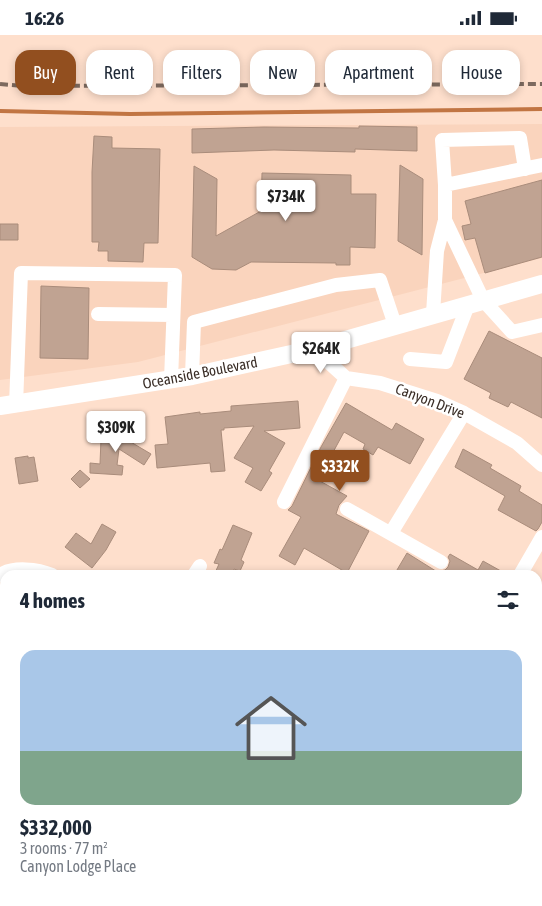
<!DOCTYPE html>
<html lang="en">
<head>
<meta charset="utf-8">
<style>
	:root { --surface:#fff; --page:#f6f6f7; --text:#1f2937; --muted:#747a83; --line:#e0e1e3; --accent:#924f1f }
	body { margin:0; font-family:"Asap Condensed",sans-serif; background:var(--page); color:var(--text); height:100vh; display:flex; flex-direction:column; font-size:19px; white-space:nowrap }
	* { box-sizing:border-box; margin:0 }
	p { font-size:16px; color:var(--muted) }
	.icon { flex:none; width:28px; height:28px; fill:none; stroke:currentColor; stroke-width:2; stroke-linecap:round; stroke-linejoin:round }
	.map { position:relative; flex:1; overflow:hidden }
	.sheet { position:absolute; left:0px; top:535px; width:542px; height:336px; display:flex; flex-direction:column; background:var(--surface); border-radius:15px 15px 0 0; box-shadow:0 2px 8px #0003 }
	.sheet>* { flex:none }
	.banner { position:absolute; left:15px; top:15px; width:512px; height:45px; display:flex; gap:10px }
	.price { position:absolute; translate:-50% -42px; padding:0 11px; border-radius:5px; background:#fff; color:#222; font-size:16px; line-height:32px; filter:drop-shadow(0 1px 2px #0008) }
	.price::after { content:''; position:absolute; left:50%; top:30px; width:15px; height:11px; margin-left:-8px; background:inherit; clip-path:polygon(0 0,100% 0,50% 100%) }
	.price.current { background:var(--accent); color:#fff }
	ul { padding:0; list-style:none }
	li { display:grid; align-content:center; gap:10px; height:265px; padding:0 20px }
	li+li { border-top:1px solid var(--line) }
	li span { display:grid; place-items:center; height:155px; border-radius:15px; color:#555 }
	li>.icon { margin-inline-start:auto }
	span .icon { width:90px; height:90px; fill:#fffc; stroke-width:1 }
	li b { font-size:21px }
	h2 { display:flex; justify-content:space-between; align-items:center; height:60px; padding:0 20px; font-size:21px }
	.tag { padding:0 18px; border-radius:15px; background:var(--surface); box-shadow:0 2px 8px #0003; font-size:18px; line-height:45px }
	.tag.current { background:var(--accent); color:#fff }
	.status { display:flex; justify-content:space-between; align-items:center; height:35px; padding:0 25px; background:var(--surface); direction:ltr }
	.status svg { height:14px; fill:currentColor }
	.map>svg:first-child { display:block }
	.built { fill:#fad4bd }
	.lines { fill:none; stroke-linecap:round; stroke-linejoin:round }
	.stream { stroke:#c17543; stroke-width:4 }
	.building { fill:#c0a392; stroke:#a98c7b }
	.minor { stroke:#fff; stroke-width:14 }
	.major { stroke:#fff; stroke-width:18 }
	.rail { stroke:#7d6a5f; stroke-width:4; stroke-dasharray:8 4; stroke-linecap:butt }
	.labels { text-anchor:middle; stroke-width:5; stroke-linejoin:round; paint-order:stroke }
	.street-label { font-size:15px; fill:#3a2e27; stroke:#fff }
</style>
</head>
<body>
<div class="status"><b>16:26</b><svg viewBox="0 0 49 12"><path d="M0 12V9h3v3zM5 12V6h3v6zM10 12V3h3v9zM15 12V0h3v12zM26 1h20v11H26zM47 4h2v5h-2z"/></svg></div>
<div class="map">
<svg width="542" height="871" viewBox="0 0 542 871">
	<rect width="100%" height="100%" fill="#fedfcc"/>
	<path class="built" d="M542,89V223L138,327L0,345V92Z"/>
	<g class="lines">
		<path class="stream" d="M0,76L130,79L542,74"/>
	</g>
	<path class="building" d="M359,91L417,92V116L355,114V117L274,115L192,118V94L264,92L359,93Z
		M94,101L112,102V113L160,114L158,208H144L143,227L108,226V216H98L99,207H92V137Z
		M400,130L423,144L422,220L398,206Z
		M194,131L217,144L216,201L261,176L262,138L351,140V159H376L375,213L350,212V230H336V228L251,227L236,235L212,234L192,222Z
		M542,145V222L485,238L475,203L465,205L462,191L471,189L465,166Z
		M0,189H18V205H0Z
		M41,251L89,253L88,324L40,323Z
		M489,296L542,323V383L511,367L508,372L489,363L491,358L464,344Z
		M298,366L300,393L264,396L285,408L269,436L272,438L261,456L245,447L253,433L234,423L254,391L224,393V395H221L225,436L211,437L210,428L157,433L155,410L168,409L165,382L200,377V379L231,376V371Z
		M346,368L392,395L396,388L424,404L410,429L378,412L373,420L363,414L365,409L344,397L318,445L347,461L339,470L336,479L369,496L347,538L304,513L295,530L279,521L301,482L288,475L292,471L321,412Z
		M102,390L151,419L144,430L119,414L117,430L123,431L122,440L90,438V428L100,429L101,404L96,400Z
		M463,414L492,430L490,433L521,451L519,456L542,470V487L538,494L536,496L498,475L505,461L455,432Z
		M28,421V423L34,422L38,446L19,449L15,423Z
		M80,435L90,444L80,453L71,444Z
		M102,489L116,497L106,515L92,533L65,512L76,498L91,509Z
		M233,490L252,498L241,525L244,527L240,536L234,534L232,540H214L219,529L214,528L220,514L222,515Z
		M407,518L439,538L440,536L445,535L448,532L450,526L448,522L450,519L478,535L483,526L508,540H394Z"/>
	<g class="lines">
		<path class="minor" d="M445,150L442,105L520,103L525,134
			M445,185L483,265L512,297L542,290
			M98,279L173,280
			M433,279L437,216L445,185V150L542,130
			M314,314L346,343L380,348L437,366L464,378L517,408L542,430
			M410,324L446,327L468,270
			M192,341L194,287L336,250L380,245L395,290
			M16,370L21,238L175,240L171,345
			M284,467L346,343
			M347,474L441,527
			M391,498L464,378
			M0,540C13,531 38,534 52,540
			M194,540L200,531
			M520,540L542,502
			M538,814L542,809
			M0,852L5,846
			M473,871L480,866"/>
		<path class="major" d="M0,371L192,341L314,314L542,249"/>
		<path class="rail" d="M0,49L24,51L542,49"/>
	</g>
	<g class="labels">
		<g class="street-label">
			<text transform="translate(200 338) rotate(-11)" y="5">Oceanside Boulevard</text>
			<text transform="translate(430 366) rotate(21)" y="5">Canyon Drive</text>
		</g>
	</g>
</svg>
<b class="price" style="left:286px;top:187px">$734K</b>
<b class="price" style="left:321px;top:339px">$264K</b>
<b class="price" style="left:116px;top:418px">$309K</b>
<b class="price current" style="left:340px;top:457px">$332K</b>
<div class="banner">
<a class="tag current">Buy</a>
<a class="tag">Rent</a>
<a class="tag">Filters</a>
<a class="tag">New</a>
<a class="tag">Apartment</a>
<a class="tag">House</a>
</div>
<section class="sheet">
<h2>4 homes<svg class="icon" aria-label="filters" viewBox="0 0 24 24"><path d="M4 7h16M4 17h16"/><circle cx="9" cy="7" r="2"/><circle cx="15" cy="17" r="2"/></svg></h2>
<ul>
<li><span style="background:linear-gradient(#a9c7e8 65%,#7fa58c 0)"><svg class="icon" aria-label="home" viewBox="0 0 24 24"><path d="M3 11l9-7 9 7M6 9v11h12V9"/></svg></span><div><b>$332,000</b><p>3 rooms · 77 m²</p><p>Canyon Lodge Place</p></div></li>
</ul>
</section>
</div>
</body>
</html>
